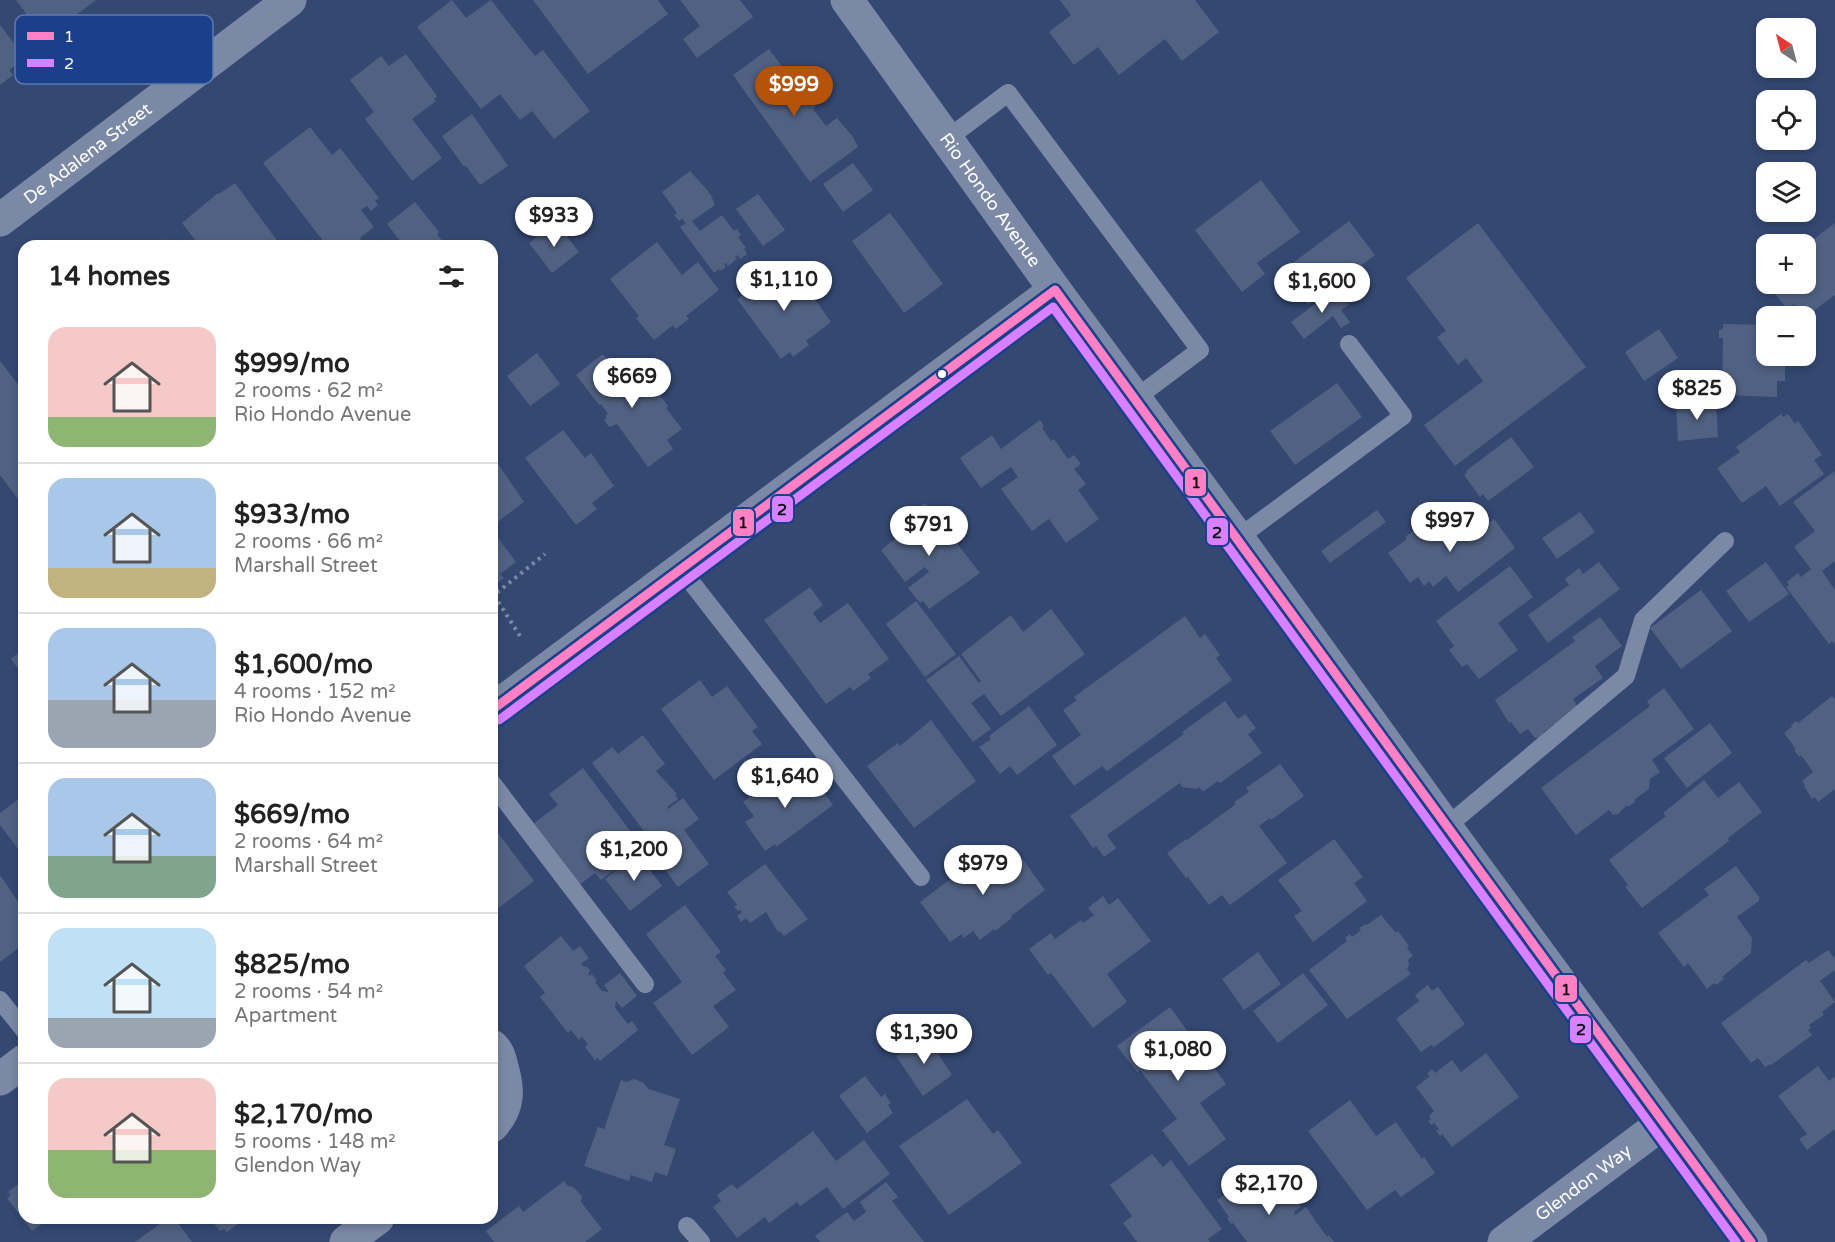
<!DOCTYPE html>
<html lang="en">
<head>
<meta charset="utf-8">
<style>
	:root { --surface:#fff; --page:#f6f6f6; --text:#222; --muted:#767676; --line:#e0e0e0; --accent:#b45309 }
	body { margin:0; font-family:"Varela Round",sans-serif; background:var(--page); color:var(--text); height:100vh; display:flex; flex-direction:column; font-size:22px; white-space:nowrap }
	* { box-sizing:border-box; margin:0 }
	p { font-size:20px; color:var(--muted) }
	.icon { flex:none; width:33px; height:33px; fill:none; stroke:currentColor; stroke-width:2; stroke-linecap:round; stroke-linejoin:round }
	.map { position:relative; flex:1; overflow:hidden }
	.side { position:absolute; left:18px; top:240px; width:480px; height:984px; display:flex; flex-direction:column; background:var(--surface); border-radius:18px; box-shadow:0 3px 9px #0003 }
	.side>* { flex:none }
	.needle { width:39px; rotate:324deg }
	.tools { position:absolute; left:1756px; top:18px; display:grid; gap:12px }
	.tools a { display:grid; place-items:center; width:60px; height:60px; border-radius:12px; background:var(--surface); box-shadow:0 3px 9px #0003; font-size:30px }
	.price { position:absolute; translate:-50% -51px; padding:0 14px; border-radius:21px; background:#fff; color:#222; font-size:20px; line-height:39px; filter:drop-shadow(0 2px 3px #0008) }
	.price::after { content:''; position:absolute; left:50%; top:36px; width:18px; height:14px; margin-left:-9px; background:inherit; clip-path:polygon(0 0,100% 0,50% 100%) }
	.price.on { background:var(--accent); color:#fff }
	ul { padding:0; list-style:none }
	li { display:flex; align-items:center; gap:18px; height:150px; padding:0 30px }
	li+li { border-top:2px solid var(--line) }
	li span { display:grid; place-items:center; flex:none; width:168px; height:120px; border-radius:18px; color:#555 }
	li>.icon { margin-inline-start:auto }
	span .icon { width:72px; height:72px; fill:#fffc; stroke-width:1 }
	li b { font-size:26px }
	h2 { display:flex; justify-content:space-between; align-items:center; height:72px; padding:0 30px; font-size:26px }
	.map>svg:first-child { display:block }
	.building { fill:#516182 }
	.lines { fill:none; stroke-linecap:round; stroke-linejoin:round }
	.path { stroke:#7b89a6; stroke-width:4; stroke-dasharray:3 4.5; stroke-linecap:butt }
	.service { stroke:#7b89a6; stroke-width:18 }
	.minor { stroke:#7b89a6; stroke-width:33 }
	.tertiary { stroke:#7b89a6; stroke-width:33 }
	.bus-1-casing { stroke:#1b408b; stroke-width:14 }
	.bus-2-casing { stroke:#1b408b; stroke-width:14 }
	.bus-1 { stroke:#ff80c5; stroke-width:9 }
	.bus-2 { stroke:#d880ff; stroke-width:9 }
	.bus-dot { fill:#fff; stroke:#1b408b; stroke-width:2 }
	.labels { text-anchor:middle; stroke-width:4.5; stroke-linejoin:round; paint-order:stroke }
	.street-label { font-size:18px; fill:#fff; stroke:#1b408b }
	.key { fill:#1b408b; stroke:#5f79ae; stroke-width:1.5 }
	.key-label { font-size:16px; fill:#fff }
	.line-badge { stroke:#1b408b; stroke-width:2 }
	.pale-badge-label { font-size:16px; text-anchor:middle; font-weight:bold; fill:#111 }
</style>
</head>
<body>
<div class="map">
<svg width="1835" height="1242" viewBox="0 0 1835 1242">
	<rect width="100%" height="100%" fill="#344872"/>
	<path class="building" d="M16,0H96L64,24L70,32L51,47Z
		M452,0L466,18L491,0L535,56L543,50L590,111L554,139L532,111L520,120L500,94L481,109L417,27Z
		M533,0H658L668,14L588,74Z
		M680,0H740L753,17L697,58L683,39L700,26Z
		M1060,0H1195L1219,32L1182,61L1165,39L1119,75L1098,47L1074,65L1049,32L1071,15Z
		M0,25L25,58L9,70L13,75L0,85Z
		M769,49L805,98L808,96L816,106L813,109L826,126L837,118L853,137L858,147L810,182L733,75Z
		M406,54L437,96L434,99L436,101L412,119L442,158L412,181L365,119L374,112L350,80L381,56L389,66Z
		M472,114L508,166L480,185L466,166L464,167L442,136Z
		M310,127L332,155L340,148L379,198L375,201L378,205L371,211L367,206L361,210L374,227L360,238L366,246H327L263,163Z
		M853,163L873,190L843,212L823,184Z
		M690,171L709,192L708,194L710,193L715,205L692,221L700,231L722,215L734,231L737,229L741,235L738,237L746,248L744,249L747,254L740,259L738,255L735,257L737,259L728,266L726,263L724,264L726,267L720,271L719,269L714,273L680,227L686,223L682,219L679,221L674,215L677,213L662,192Z
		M1261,180L1300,232L1257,263L1265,274L1242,292L1195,230Z
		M235,183L281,246H200L182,223L218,193L219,194Z
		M758,194L785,230L763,246L736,209Z
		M415,202L439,232L437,234L446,246H404L387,224Z
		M890,213L943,284L904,313L852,241Z
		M1349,221L1375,255L1308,305L1282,271Z
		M556,222L579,252L552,273L529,243Z
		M1478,223L1586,367L1455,466L1424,425L1483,381L1466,358L1458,365L1437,337L1446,331L1406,278Z
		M1835,223V295L1807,316H1803L1794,304L1787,309L1762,277L1767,274V284H1806V245Z
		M165,239L170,246H155Z
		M657,242L682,275L698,262L719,290L686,316L689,319L676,329L673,325L654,340L636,318L639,316L610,279Z
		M783,265L786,268L789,265L800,280L796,283L809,301L814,298L831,322L806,341L809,345L793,357L790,352L781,359L737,299Z
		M1336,288L1349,305L1341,310L1350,322L1341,328L1333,316L1304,339L1291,322Z
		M1723,324L1767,325V356H1785V381H1777V397L1722,395L1723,338H1719V330L1723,329Z
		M1659,329L1678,358L1644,381L1625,352Z
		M537,353L560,384L530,406L507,376Z
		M603,354L626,385L640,374L657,396L659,394L668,406L666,408L682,429L667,440L673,449L648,467L617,424L609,427L604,420L607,418L605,416L608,414L601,404L599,405L576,375Z
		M0,361L24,392V507L0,475Z
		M1337,383L1362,417L1295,465L1270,431Z
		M1716,402L1718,437L1678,441L1676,404Z
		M1781,414L1783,417L1788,414L1795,424L1798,421L1822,455L1814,460L1824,474L1780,506L1766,486L1742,503L1717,468L1740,452L1736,447Z
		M1040,420L1044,426L1042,428L1051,441L1054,439L1068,459L1074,455L1081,464L1074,469L1086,484L1078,490L1099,519L1066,543L1049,519L1032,531L1001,489L1018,477L1011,467L981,488L960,458L992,435L1001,449Z
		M563,430L585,458L591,453L614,486L592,503L597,509L576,525L525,458Z
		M1511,437L1534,467L1488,501L1483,494L1480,497L1464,475L1467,473L1466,471Z
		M492,455L524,502L495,524L492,520Z
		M1835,471V561L1822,571L1835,590V645L1832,641L1829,644L1786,587L1789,585L1787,582L1798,573L1801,577L1811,569L1794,547L1815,531L1793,502Z
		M925,503L939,521L942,519L947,526L945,528L980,573L929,609L923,601L920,603L908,588L929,572L925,567L905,582L881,550L901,534L894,527Z
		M1377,510L1386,522L1330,563L1321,551Z
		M1444,512L1466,540L1494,519L1515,548L1458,592L1446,576L1433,587L1429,581L1424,586L1418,577L1410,583L1388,553L1407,539L1405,537L1415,530L1417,532Z
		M1580,512L1595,532L1557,559L1542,538Z
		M492,530L516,562L500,574L504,578L492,587Z
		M1599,562L1620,589L1548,643L1528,615L1569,585L1565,579L1579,568L1583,574Z
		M1766,562L1789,594L1749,622L1726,591Z
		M1510,566L1533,597L1498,623L1518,650L1479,679L1467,664L1462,667L1449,650L1454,646L1436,621Z
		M810,587L823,605L813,613L820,623L848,603L889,659L868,674L871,678L853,691L850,687L826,704L764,620Z
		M1701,590L1732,631L1681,669L1650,628Z
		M916,601L956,654L925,677L886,624Z
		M1051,609L1085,654L1001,716L984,694L971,703L991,729L973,742L926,680L959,656L979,683L981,681L961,654L1011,615L1023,632Z
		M1185,616L1200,638L1205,634L1220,655L1216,658L1232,680L1107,771L1102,766L1074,786L1052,756L1081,735L1063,710L1077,700L1074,697Z
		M1600,617L1622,646L1595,666L1603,678L1573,699L1578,707L1555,727L1553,725L1543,733L1545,736L1539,740L1536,737L1535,738L1528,729L1520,734L1511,722L1509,723L1495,700L1575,641L1572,637Z
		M24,648V677L11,659Z
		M700,680L712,697L727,686L758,727L752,731L762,744L714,780L661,709Z
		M1664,688L1694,729L1652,760L1660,772L1650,779L1649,789L1634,800L1635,802L1628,807L1627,805L1617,815L1616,814L1613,815L1609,810L1576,835L1541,788L1650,706L1647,701Z
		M1832,696L1835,699V789L1818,802L1815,797L1812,799L1804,786L1805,785L1802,781L1813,772L1801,755L1799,757L1794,750L1796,749L1784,733L1792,727L1791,725L1796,721L1798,723Z
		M1225,701L1238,719L1245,714L1256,728L1248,734L1262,753L1220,783L1218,781L1204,791H1202L1199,787L1197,789L1182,787L1180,783L1107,835L1116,848L1104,857L1096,846L1093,848L1070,816L1184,734L1182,732Z
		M1029,706L1057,745L1017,775L1010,766L1000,774L979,747L991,739L989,736Z
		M931,720L976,781L914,828L867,766L898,743L900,746Z
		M1710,723L1732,753L1687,788L1664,758Z
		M643,735L665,764L656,771L677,794L675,795L678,799L667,807L668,809L683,798L699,819L684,830L709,864L678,887L652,852L657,848L592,763L612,747L618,754Z
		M1280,764L1304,796L1271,820L1270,818L1259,826L1287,863L1230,905L1222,895L1209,905L1188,877L1186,878L1167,853L1186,839L1187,840L1236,804L1234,802L1249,792L1246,788Z
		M583,768L631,832L629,834L641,850L601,880L595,873L579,885L533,824L558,805L549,794Z
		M806,769L833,805L776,847L775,844L765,851L745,822L754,816L743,802L770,783L776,791Z
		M1704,780L1718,798L1739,782L1762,812L1728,838L1729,841L1642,908L1625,887L1628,885L1609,860L1666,816L1663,813Z
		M24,795V857L0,825V813Z
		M492,825L534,881L492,913Z
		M1334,839L1363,877L1354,883L1367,901L1313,942L1294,916L1302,911L1278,880Z
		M1000,845L1014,863L1021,857L1045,890L1011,916L1012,918L995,931L994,929L980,940L973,931L964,938L962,934L950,942L920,902L969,865L973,870L979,865L977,862Z
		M638,854L662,886L630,911L605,879Z
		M765,864L808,919L784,936L780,931L778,932L766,912L750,923L746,918L741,922L737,916L742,912L740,910L738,911L734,907L737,905L727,892Z
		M1736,866L1759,897V901L1737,917L1752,938L1751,953L1722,977L1724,979L1716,985L1714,983L1707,989L1688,963L1684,967L1658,933L1709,895L1704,889Z
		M0,875L24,910V944L0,962Z
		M1103,896L1109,905L1118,898L1151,941L1107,974L1127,1002L1093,1028L1051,973L1048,975L1029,949L1051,933L1055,939L1081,920L1083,923L1094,915L1088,908Z
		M685,905L721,952L715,956L726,970L723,973L736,990L713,1006L729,1027L692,1055L653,1003L682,982L646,934Z
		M1381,915L1396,933L1398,931L1409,946L1407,948L1413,956L1408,960L1409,965L1407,969L1411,974L1347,1019L1309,970L1347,941L1345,938L1350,934L1352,937L1361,930L1359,928L1366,924L1367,925Z
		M561,936L573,951L580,946L589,958L581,964L584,967L586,966L591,971L588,973L590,976L592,974L597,981L595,982L602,991L609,992L604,985L620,973L637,996L622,1008L616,1001L615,1008L628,1024L632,1021L638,1030L600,1061L598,1058L595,1060L585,1047L588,1044L582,1037L579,1040L571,1030L568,1033L540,997L545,993L524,966Z
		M1828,950L1835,959V970L1820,981L1835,1002L1822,1012L1824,1015L1809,1025L1811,1028L1808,1030L1812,1035L1771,1065L1770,1064L1765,1067L1758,1058L1751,1063L1721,1023L1806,960L1809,963Z
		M1258,952L1281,984L1244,1010L1222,979Z
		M1303,973L1328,1005L1278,1043L1253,1011Z
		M1428,985L1432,991L1438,987L1465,1024L1434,1047L1431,1045L1421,1052L1396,1019L1419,1001L1415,995Z
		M1170,1007L1226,1084L1200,1103L1226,1139L1189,1166L1162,1130L1177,1119L1140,1070L1137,1072L1117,1046Z
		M926,1035L952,1075L923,1096L896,1056Z
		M1486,1053L1519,1097L1452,1147L1442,1134L1440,1136L1436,1131L1439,1129L1434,1123L1431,1125L1428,1121L1431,1119L1429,1116L1434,1111L1416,1087L1430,1076L1427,1074L1432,1069L1435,1073L1452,1060L1461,1072Z
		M1818,1066L1829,1081L1835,1076V1129L1807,1150L1799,1139L1807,1134L1778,1096Z
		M865,1076L881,1097L885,1094L891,1103L888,1105L893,1113L867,1133L839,1096Z
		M634,1079L644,1083L648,1089L680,1099L664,1145L676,1149L667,1176L655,1172L652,1182L631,1175L629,1181L584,1166L598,1127L604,1129L621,1080L627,1082Z
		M967,1099L993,1134L998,1130L1022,1163L949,1215L899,1146Z
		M1350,1100L1376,1136L1396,1122L1422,1159L1424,1157L1435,1173L1401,1197L1395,1190L1367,1210L1308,1131Z
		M813,1131L836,1161L864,1140L890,1174L843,1209L827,1187L800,1206L797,1202L769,1223L765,1217L737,1238L713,1207L721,1201L717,1195L732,1184L737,1189Z
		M1152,1154L1163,1167L1171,1160L1222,1229L1208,1239L1210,1242H1137L1123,1223L1132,1216L1110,1185Z
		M1255,1173L1275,1202L1290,1191L1301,1207L1294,1212L1295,1215L1306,1207L1327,1237L1329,1235L1334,1242H1247L1233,1223L1231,1224L1227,1218L1229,1217L1217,1200Z
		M24,1180V1218H50L32,1231L7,1198L11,1195L8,1192Z
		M564,1181L568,1186L573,1187L582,1196L581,1202L602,1229L585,1242H494L486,1231L519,1206L523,1212Z
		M886,1182L898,1197L892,1201L924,1242H820L815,1236L847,1212L854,1221L866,1212L860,1202Z
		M168,1218H174L192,1242H135Z
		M210,1218H246L227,1232L224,1229L220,1231Z"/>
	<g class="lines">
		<path class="path" d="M520,636L494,595L545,554"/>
		<path class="service" d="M947,139L1008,93L1200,350L1136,398
			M1238,538L1403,416L1349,344
			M681,569L921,877
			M492,783L645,984
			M1446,827L1626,676L1643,620L1725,541
			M0,1000L24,1030
			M687,1226L701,1242"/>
		<g class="minor">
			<path id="s1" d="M0,220L290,0"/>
			<path d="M492,710L1055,290"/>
			<path d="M492,1046C499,1052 500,1059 502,1067C509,1090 509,1107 492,1126"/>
			<path d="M0,1079L24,1061"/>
			<path d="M346,1242L378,1218"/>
			<path id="s2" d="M1504,1242L1663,1123"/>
		</g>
		<path class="tertiary" id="s3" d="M847,0L1055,290L1238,538L1446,827L1751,1242"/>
		<defs>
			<path id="bus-1" d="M492,710L1055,290L1751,1242"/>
			<path id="bus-2" d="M499,720L1053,307L1736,1242"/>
		</defs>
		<use href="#bus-1" class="bus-1-casing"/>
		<use href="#bus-2" class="bus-2-casing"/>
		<use href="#bus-1" class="bus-1"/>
		<use href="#bus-2" class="bus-2"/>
	</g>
	<circle class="bus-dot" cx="942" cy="374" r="5"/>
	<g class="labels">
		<g class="street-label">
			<text dy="6" stroke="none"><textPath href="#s1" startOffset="110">De Adalena Street</textPath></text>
			<text dy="6" stroke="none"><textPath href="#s3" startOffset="246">Rio Hondo Avenue</textPath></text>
			<text dy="6" stroke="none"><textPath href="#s2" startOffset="99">Glendon Way</textPath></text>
		</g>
	</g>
	<rect x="15" y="15" width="198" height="69" rx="9" class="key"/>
	<rect x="27" y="32" width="27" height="8" fill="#ff80c5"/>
	<rect x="27" y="59" width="27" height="8" fill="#d880ff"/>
	<g class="key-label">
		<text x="64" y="42">1</text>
		<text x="64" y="69">2</text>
	</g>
	<g class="line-badge">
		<rect x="1184" y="468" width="23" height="29" rx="6" fill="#ff80c5"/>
		<rect x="771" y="495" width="23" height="28" rx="6" fill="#d880ff"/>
		<rect x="732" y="508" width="23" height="29" rx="6" fill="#ff80c5"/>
		<rect x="1206" y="517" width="23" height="29" rx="6" fill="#d880ff"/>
		<rect x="1554" y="974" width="24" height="29" rx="6" fill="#ff80c5"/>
		<rect x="1569" y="1015" width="23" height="29" rx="6" fill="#d880ff"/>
	</g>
	<g class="pale-badge-label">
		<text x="1196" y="488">1</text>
		<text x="782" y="515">2</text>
		<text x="743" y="528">1</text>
		<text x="1217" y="538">2</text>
		<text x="1566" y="995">1</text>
		<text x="1581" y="1035">2</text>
	</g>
</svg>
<div class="tools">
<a><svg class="needle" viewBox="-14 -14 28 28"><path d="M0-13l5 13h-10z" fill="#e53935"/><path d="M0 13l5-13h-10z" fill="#767676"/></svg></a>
<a><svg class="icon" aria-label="locate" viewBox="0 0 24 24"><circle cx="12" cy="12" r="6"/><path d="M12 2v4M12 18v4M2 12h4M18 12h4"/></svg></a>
<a><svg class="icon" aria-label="layers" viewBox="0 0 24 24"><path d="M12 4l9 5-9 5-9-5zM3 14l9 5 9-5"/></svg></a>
<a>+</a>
<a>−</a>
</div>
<b class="price on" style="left:794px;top:117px">$999</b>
<b class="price" style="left:554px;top:248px">$933</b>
<b class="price" style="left:784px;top:312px">$1,110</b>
<b class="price" style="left:1322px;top:314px">$1,600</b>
<b class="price" style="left:632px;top:409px">$669</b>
<b class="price" style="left:1697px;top:421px">$825</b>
<b class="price" style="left:1450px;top:553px">$997</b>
<b class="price" style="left:929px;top:557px">$791</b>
<b class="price" style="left:785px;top:809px">$1,640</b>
<b class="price" style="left:634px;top:882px">$1,200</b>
<b class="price" style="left:983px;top:896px">$979</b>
<b class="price" style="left:924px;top:1065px">$1,390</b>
<b class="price" style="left:1178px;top:1082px">$1,080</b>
<b class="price" style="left:1269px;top:1216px">$2,170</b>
<section class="side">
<h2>14 homes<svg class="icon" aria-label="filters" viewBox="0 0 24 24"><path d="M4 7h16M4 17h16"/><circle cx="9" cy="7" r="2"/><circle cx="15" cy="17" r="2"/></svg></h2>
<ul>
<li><span style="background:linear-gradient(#f6c9c9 75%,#8fb573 0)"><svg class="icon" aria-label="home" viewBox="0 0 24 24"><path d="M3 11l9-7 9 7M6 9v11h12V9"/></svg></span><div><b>$999/mo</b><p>2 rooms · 62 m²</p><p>Rio Hondo Avenue</p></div></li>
<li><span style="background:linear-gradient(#a9c7e8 75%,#c2b280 0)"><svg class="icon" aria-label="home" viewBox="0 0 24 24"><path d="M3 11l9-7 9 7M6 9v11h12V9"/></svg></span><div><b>$933/mo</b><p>2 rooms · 66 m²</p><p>Marshall Street</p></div></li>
<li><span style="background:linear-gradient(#a9c7e8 60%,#9aa5b1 0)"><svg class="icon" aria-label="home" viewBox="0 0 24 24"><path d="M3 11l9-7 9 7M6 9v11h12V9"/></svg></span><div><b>$1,600/mo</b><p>4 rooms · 152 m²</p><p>Rio Hondo Avenue</p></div></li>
<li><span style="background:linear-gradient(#a9c7e8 65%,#7fa58c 0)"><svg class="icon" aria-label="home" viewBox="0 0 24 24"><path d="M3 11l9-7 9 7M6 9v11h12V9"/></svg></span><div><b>$669/mo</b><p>2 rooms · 64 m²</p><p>Marshall Street</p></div></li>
<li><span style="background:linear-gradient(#bfe0f5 75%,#9aa5b1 0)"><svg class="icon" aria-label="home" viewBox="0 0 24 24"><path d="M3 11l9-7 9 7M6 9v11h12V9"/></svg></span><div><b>$825/mo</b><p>2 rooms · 54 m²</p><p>Apartment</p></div></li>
<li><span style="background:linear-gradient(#f6c9c9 60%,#8fb573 0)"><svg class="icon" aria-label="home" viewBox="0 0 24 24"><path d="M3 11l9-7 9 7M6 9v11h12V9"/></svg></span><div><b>$2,170/mo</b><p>5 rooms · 148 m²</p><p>Glendon Way</p></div></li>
</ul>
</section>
</div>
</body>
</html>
